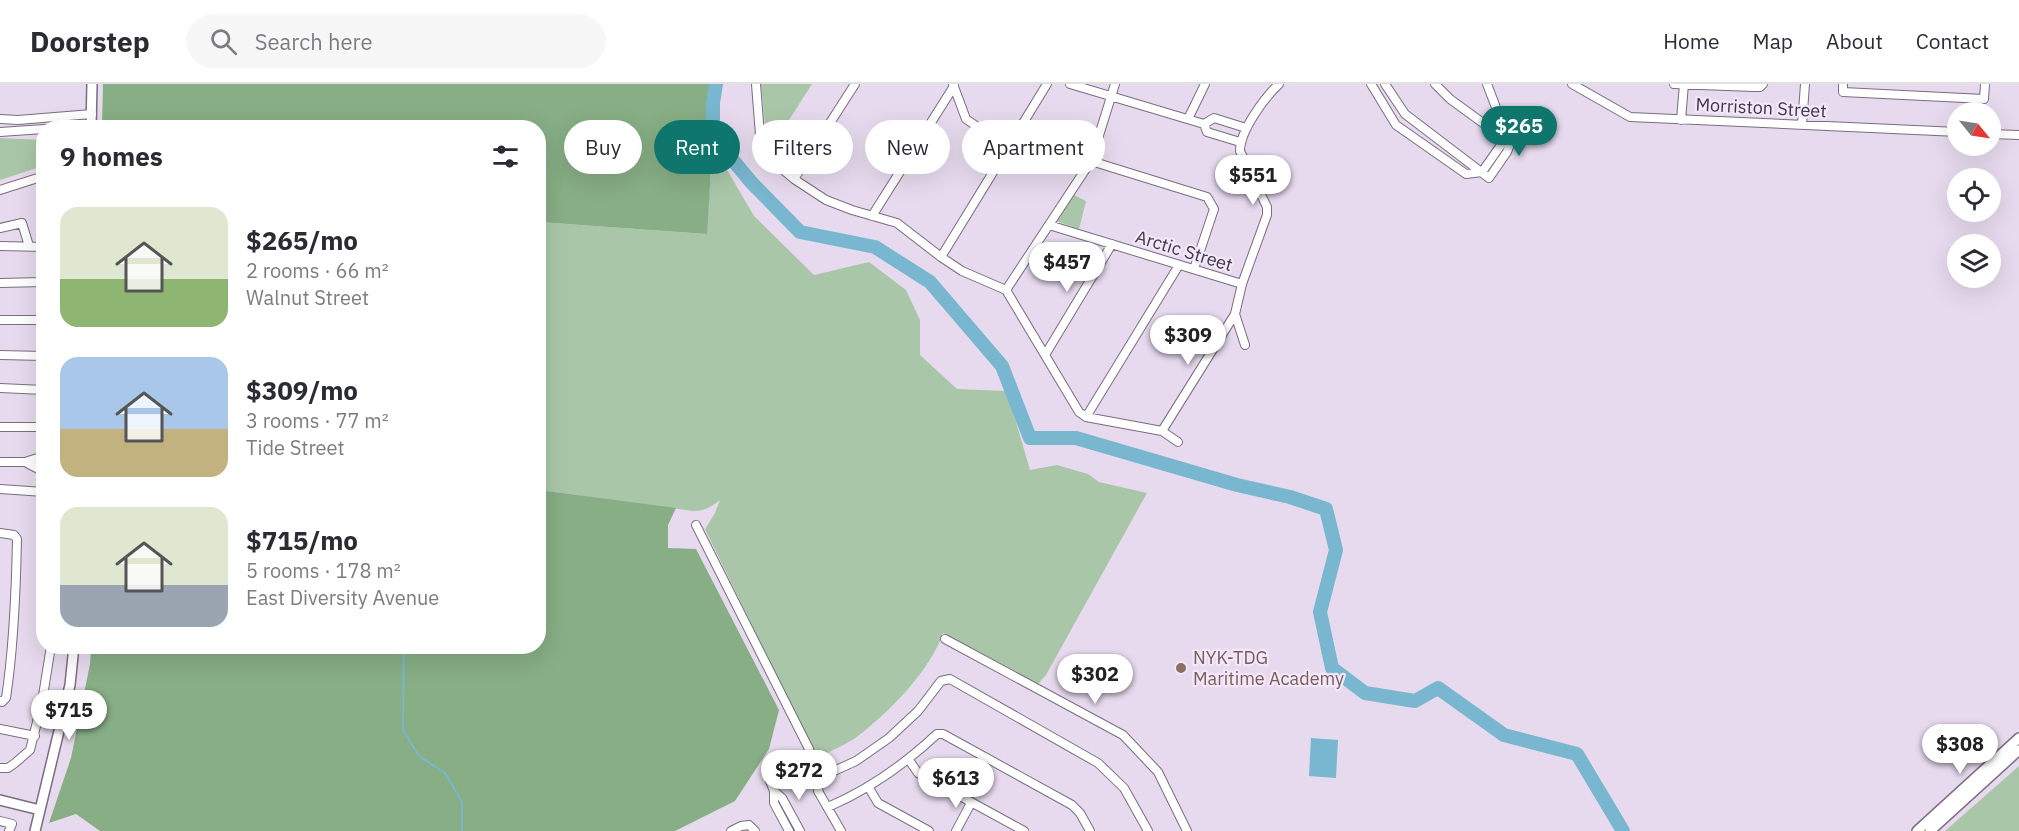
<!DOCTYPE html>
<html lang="en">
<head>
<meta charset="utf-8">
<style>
	:root { --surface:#fff; --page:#f7f7f7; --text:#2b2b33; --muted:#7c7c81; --line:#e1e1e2; --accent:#0f766e }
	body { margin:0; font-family:"IBM Plex Sans",sans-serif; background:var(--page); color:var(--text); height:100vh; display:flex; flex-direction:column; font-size:22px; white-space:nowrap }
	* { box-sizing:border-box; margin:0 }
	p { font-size:20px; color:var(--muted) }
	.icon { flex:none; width:33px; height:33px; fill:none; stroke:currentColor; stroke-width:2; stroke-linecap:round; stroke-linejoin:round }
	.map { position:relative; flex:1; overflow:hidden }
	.panel { position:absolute; left:36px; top:36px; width:510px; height:534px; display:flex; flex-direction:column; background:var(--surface); border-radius:24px; box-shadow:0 6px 24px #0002 }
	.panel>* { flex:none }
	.banner { position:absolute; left:564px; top:36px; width:570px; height:54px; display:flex; gap:12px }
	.needle { width:39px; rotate:120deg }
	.controls { position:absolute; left:1947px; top:18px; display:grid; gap:12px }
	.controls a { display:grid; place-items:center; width:54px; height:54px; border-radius:50%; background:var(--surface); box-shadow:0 6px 24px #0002; font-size:30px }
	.price { position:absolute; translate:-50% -51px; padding:0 14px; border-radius:21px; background:#fff; color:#222; font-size:20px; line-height:39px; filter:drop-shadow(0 2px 3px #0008) }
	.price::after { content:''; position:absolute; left:50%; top:36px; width:18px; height:14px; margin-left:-9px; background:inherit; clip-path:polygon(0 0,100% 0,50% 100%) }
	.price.on { background:var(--accent); color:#fff }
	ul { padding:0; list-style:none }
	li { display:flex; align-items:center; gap:18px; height:150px; padding:0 24px }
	li span { display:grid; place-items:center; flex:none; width:168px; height:120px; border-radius:18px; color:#555 }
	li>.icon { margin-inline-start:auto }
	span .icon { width:72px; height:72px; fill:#fffc; stroke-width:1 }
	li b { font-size:26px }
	h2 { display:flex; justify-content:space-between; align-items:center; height:72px; padding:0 24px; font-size:26px }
	.chip { padding:0 21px; border-radius:27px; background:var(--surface); box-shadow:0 6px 24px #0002; font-size:21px; line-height:54px }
	.chip.on { background:var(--accent); color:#fff }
	header { display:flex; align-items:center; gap:36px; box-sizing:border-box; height:84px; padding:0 30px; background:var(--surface); border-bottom:2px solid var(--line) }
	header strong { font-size:28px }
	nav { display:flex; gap:33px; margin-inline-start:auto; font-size:21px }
	.search { width:420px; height:54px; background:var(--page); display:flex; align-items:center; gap:15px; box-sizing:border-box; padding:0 21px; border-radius:33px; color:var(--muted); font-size:22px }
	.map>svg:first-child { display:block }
	.green { fill:#a9c7a8 }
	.forest { fill:#87ae85 }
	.water { fill:#78b7cf }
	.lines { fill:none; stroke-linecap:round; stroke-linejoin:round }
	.stream { stroke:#78b7cf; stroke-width:2 }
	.river { stroke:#78b7cf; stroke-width:14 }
	.minor-casing { stroke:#796d7f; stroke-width:10 }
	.tertiary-casing { stroke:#796d7f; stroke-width:12 }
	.minor { stroke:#fff; stroke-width:8 }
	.tertiary { stroke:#fff; stroke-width:9 }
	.education-dot { fill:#8d6e63; stroke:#f4e7fb; stroke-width:2 }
	.labels { text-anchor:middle; stroke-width:4.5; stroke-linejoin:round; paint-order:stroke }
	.street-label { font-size:18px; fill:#3c373f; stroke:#f4e7fb }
	.education-label { font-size:18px; fill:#785e54; stroke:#f4e7fb; text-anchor:start }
</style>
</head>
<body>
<header>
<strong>Doorstep</strong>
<div class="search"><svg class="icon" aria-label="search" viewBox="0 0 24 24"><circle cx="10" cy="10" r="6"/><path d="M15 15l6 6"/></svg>Search here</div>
<nav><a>Home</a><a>Map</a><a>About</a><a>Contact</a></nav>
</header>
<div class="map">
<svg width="2019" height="747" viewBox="0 0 2019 747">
	<rect width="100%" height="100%" fill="#e7daee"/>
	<path class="green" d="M761,0H812L773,61L766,51Z
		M0,54L43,56V82L0,96Z
		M713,62L754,132L814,191L869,178L906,206L920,236V271L957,305L1007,307L1030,386L1057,381L1088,390L1099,398L1147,409L1046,591L1038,600L943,549C930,587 890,627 858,652C846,661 830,667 817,674L705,445L715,429L720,416C711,423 705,427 693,427L539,406V138L706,150Z
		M1074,111L1086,117L1079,145L1056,137Z
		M2019,682V747H1945Z"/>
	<path class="forest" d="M103,0H716L713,19V52L707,150L539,138L538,44L102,43Z
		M539,406L676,424L668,441V464L696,465L779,626L769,665L735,717L675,747H100L76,730L49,739L71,674L90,580L91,563L538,562Z"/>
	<path class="water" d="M1311,654L1338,656L1336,694L1309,692Z"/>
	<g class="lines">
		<path class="stream" d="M404,562L403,646L419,672L445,689L462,718V747"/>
		<path class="river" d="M716,0L713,19V52L751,98L800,148L875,163L930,198L1002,282L1030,354H1076L1237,401L1290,413L1326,425L1336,466L1320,528L1332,584L1365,609L1415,617L1438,604L1504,651L1577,670L1623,747"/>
		<defs>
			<path id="minor" d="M756,0L760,51L765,66L776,80L794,95L826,116L852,126L897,139L941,173L962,187L1006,206L1079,328L1086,333L1162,347L1178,358
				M953,0L966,35L1008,64
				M1070,0L1204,40L1214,34L1246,44
				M1371,0L1396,41L1466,90L1482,88
				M1385,0L1405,30L1489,94L1507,68L1510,60L1487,0
				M1435,0L1450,15L1487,42
				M1572,0L1630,33L1958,48
				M1674,0L1754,3H1760L1763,0
				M1843,0V8L1984,15L1985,0
				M0,35L18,36L92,30
				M1188,35L1205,0
				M1681,36L1684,0
				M1204,40L1207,48L1240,58
				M1802,41L1805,0
				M61,44L91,43
				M0,48L44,45
				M1990,50L2019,51
				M1091,77L1207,113L1214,125L1194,185
				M1482,88L1501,61L1505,47
				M794,95L855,0
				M0,106L44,92
				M872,132L954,2
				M1049,141L1242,200
				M0,144L22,139L29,162
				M0,162L44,163
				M941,173L1047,0
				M0,199L44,198
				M1006,206L1091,77L1115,0
				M0,236H44
				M1245,261L1235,230L1242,200L1267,131V123L1240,67C1240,47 1264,14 1279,0
				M0,271L44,272
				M1045,271L1112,160
				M0,304L44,306
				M1086,333L1179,181
				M0,343H39L44,341
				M1162,347L1235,230
				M44,372L25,378L44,388
				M0,378H25
				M0,405L44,408
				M696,441L809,665L807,671L774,686L770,697L774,707V719L789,747
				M0,449L14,451L17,455C16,508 14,561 6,614L2,618L0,617
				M945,555L1123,651L1158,688L1187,747
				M0,645L35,652
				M909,676L918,689L1024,747
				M0,684H8L15,679L30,666L42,618L51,562
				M869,704L878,719L929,747
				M774,707L782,714L800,747
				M828,723C870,705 904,681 937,650H943L1072,721L1080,729L1090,747
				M0,737L12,740L9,747
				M731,747L741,742L749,741L755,747
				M841,747L818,707L819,698L825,691L856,677L889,654L918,627L941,597L950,595L1098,679L1124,704L1148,747
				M956,747L971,719"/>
			<path id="tertiary" d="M91,44L92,0
				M0,716L40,726
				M35,747L70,601L74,562
				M1917,747L2019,654
				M1930,747L2019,666"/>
		</defs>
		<use href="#minor" class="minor-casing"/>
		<use href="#tertiary" class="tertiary-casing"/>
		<use href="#minor" class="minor"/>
		<use href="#tertiary" class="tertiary"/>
	</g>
	<circle class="education-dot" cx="1181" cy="584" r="6"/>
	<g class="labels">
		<g class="street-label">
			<text transform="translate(1761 24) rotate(3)" y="6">Morriston Street</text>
			<text transform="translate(1184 167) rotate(17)" y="6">Arctic Street</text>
		</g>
		<g class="education-label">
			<text x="1193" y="580">NYK-TDG<tspan x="1193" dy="21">Maritime Academy</tspan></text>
		</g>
	</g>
</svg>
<div class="controls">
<a><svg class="needle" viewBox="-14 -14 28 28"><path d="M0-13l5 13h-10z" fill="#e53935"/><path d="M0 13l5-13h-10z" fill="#7c7c81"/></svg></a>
<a><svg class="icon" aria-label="locate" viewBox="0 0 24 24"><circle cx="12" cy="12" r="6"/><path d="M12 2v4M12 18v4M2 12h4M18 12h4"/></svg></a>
<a><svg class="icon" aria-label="layers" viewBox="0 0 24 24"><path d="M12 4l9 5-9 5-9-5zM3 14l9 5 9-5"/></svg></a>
</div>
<b class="price on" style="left:1519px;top:73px">$265</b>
<b class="price" style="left:1253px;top:122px">$551</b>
<b class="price" style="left:1067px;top:209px">$457</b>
<b class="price" style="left:1188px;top:282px">$309</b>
<b class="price" style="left:1095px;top:621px">$302</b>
<b class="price" style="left:69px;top:657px">$715</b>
<b class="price" style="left:1960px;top:691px">$308</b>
<b class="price" style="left:799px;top:717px">$272</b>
<b class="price" style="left:956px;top:725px">$613</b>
<div class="banner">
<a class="chip">Buy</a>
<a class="chip on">Rent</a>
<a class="chip">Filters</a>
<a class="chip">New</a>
<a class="chip">Apartment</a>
</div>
<section class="panel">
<h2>9 homes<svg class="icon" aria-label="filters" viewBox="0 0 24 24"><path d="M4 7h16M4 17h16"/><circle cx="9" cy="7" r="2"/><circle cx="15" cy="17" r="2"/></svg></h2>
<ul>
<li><span style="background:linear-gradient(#dfe7d0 60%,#8fb573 0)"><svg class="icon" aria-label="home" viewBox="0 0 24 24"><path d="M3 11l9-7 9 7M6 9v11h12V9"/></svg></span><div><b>$265/mo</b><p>2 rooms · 66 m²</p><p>Walnut Street</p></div></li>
<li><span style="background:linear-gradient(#a9c7e8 60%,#c2b280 0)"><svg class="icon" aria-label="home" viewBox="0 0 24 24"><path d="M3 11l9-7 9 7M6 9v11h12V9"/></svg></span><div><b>$309/mo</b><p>3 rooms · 77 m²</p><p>Tide Street</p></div></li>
<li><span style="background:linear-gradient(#dfe7d0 65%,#9aa5b1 0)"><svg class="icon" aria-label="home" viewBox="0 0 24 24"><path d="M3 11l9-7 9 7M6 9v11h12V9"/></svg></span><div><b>$715/mo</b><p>5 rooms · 178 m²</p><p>East Diversity Avenue</p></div></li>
</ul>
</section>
</div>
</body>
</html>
